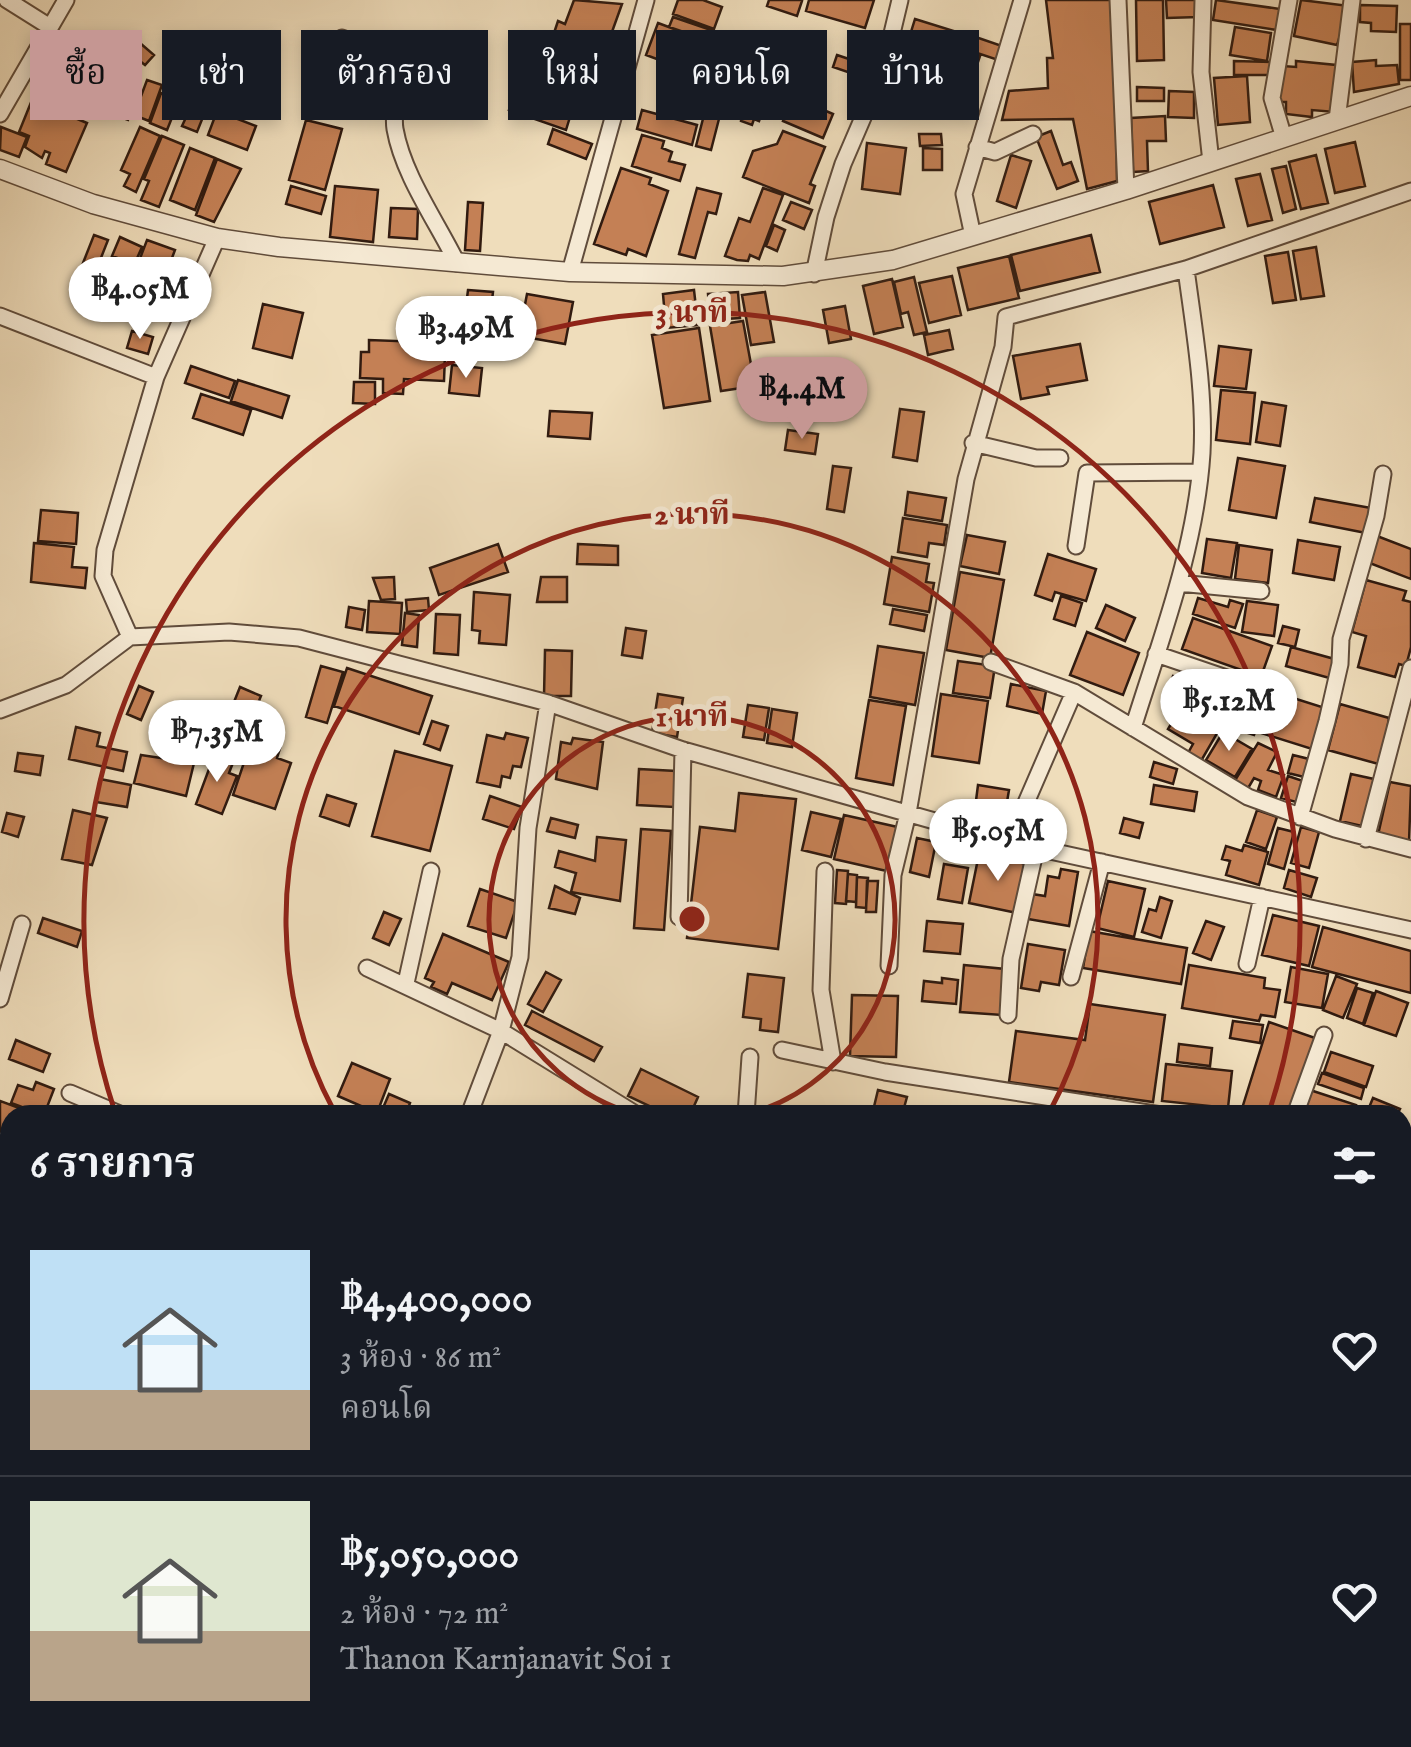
<!DOCTYPE html>
<html lang="th">
<head>
<meta charset="utf-8">
<style>
	:root { --surface:#171b24; --page:#20242c; --text:#f1f3f6; --muted:#9ea1a6; --line:#363941; --accent:#c59692 }
	body { margin:0; font-family:"IM FELL English","Noto Serif Thai",serif; background:var(--page); color:var(--text); height:100vh; display:flex; flex-direction:column; font-size:38px; white-space:nowrap }
	* { box-sizing:border-box; margin:0 }
	p { font-size:32px; color:var(--muted) }
	.icon { flex:none; width:55px; height:55px; fill:none; stroke:currentColor; stroke-width:2; stroke-linecap:round; stroke-linejoin:round }
	.map { position:relative; flex:1; overflow:hidden }
	.panel { position:absolute; left:0px; top:1105px; width:1412px; height:642px; display:flex; flex-direction:column; background:var(--surface); border-radius:30px 30px 0 0; box-shadow:0 5px 15px #0003 }
	.panel>* { flex:none }
	.hud { position:absolute; left:30px; top:30px; width:1352px; height:90px; display:flex; gap:20px }
	.price { position:absolute; translate:-50% -85px; padding:0 22px; border-radius:35px; background:#fff; color:#222; font-size:32px; line-height:65px; filter:drop-shadow(0 2px 5px #0008) }
	.price::after { content:''; position:absolute; left:50%; top:60px; width:30px; height:22px; margin-left:-15px; background:inherit; clip-path:polygon(0 0,100% 0,50% 100%) }
	.price.on { background:var(--accent); color:#111 }
	ul { padding:0; list-style:none }
	li { display:flex; align-items:center; gap:30px; height:250px; padding:0 30px }
	li+li { border-top:2px solid var(--line) }
	li span { display:grid; place-items:center; flex:none; width:280px; height:200px; border-radius:0px; color:#555 }
	li>.icon { margin-inline-start:auto }
	span .icon { width:120px; height:120px; fill:#fffc; stroke-width:1 }
	li b { font-size:42px }
	h2 { display:flex; justify-content:space-between; align-items:center; height:120px; padding:0 30px; font-size:42px }
	.pill { padding:0 35px; border-radius:0px; background:var(--surface); box-shadow:0 5px 15px #0003; font-size:35px; line-height:90px }
	.pill.on { background:var(--accent); color:#111 }
	.map>svg:first-child { display:block }
	.building { fill:#c48055; stroke:#311b10; stroke-width:2.5 }
	.lines { fill:none; stroke-linecap:round; stroke-linejoin:round }
	.minor-casing { stroke:#604c3b; stroke-width:19 }
	.tertiary-casing { stroke:#604c3b; stroke-width:21 }
	.primary-casing { stroke:#311b10; stroke-width:26 }
	.minor { stroke:#f5e9d3; stroke-width:15 }
	.tertiary { stroke:#f5e9d3; stroke-width:18 }
	.primary { stroke:#e8be7e; stroke-width:22 }
	.ring { fill:none; stroke:#8f2418; stroke-width:5 }
	.centre { fill:#8f2418; stroke:#f5e9d3; stroke-width:5 }
	.ring-label { font-size:30px; text-anchor:middle; font-weight:bold; fill:#8f2418; stroke:#f5e9d3; stroke-width:10; stroke-linejoin:round; paint-order:stroke }
</style>
</head>
<body>
<div class="map">
<svg width="1411" height="1747" viewBox="0 0 1411 1747">
	<rect width="100%" height="100%" fill="#efddbb"/>
	<filter id="stains"><feTurbulence type="fractalNoise" baseFrequency=".002" numOctaves="4"/><feColorMatrix values="0 0 0 0 .2 0 0 0 0 .09 0 0 0 0 .02 0 0 0 .5 -.17"/></filter>
	<radialGradient id="worn" r=".72"><stop offset=".6" stop-color="#630" stop-opacity="0"/><stop offset="1" stop-color="#630" stop-opacity=".3"/></radialGradient>
	<path class="building" d="M574,0L622,4L603,57L552,39L558,21L565,24Z
		M678,0H703L722,7L714,29L673,14Z
		M769,0H800L802,1L797,16L767,6Z
		M809,0H874L865,28L806,11Z
		M1046,0H1115L1117,181L1087,189L1073,119L1002,120L1009,91L1048,88L1047,58H1053Z
		M1136,0H1163L1164,60L1137,61Z
		M1166,0H1197L1198,17L1167,18Z
		M1216,0L1280,9L1277,30L1213,20Z
		M1301,0L1349,6L1337,45L1294,36Z
		M1360,5L1397,6L1396,32L1371,31V23L1360,22Z
		M673,17L714,31L710,41L669,27Z
		M915,19L957,32L939,90L897,77Z
		M658,23L701,39L689,71L646,55Z
		M1400,24H1411V80H1400Z
		M1235,27L1271,33L1267,61L1230,55Z
		M964,33L1002,46L998,60L959,47Z
		M71,34L101,48L90,72L54,56L61,40L67,42Z
		M140,43L154,55L145,65L131,54Z
		M562,44L595,57L592,65L611,72L601,98L540,74L547,55L556,58Z
		M960,49L980,56L971,83L944,74L951,53L958,55Z
		M837,55L879,69L874,81L833,67Z
		M1376,60V66L1397,65L1399,84L1354,92L1352,62Z
		M1234,61L1275,62L1274,75H1234Z
		M1296,61L1336,65L1335,112L1312,110V117L1286,114V102H1279L1283,66L1296,67Z
		M1247,76L1250,122L1218,125L1214,78Z
		M147,80L162,85L149,121L134,115Z
		M107,82L138,94L128,120L107,112L110,103L101,99Z
		M519,83L573,107L566,130L509,110Z
		M317,84L336,91L327,113L308,106Z
		M1137,87L1164,88V101H1137Z
		M735,88L767,98L759,121L754,119L752,125L741,121L742,115L728,110Z
		M1169,91L1194,92V118L1168,117Z
		M161,93L179,100L167,130L150,123Z
		M793,97L833,114L823,138L783,121Z
		M32,100L87,123L66,172L46,164L50,153L45,151L42,158L25,147L29,136L19,132Z
		M642,110L697,125L692,145L637,129Z
		M189,111L203,117L197,132L182,126Z
		M217,111L256,126L247,150L208,135Z
		M705,111L720,115L711,150L696,146Z
		M1165,116L1166,141H1147L1148,171L1133,172L1131,118Z
		M306,120L342,129L325,190L289,180Z
		M1,127L27,137L19,157L0,150Z
		M140,127L160,136L136,192L124,186L130,174L121,170Z
		M553,129L592,144L586,159L548,144Z
		M783,131L825,147L810,184L815,186L809,203L743,177L753,151L777,144Z
		M1051,131L1063,165L1071,162L1078,181L1057,189L1036,137Z
		M919,134H941L942,145L920,146Z
		M642,135L664,141L662,148L672,152L669,161L685,165L680,181L632,166Z
		M162,136L184,145L159,207L141,200L149,181L144,179Z
		M1355,142L1365,186L1335,193L1325,149Z
		M867,143L906,148L900,194L862,189Z
		M190,148L215,158L195,210L170,200Z
		M923,148L942,149V170H923Z
		M1011,155L1031,161L1016,208L997,201Z
		M1316,155L1328,203L1301,209L1289,162Z
		M217,159L241,169L214,222L196,215Z
		M1286,166L1296,209L1283,213L1272,169Z
		M621,168L651,178L649,184L668,191L646,256L628,249L626,255L594,244Z
		M1260,174L1272,220L1248,226L1236,179Z
		M1213,185L1224,227L1160,244L1149,202Z
		M291,186L326,196L321,214L286,204Z
		M335,186L378,190L373,242L330,237Z
		M697,188L721,194L716,214L708,212L695,258L679,254Z
		M763,188L783,195L759,259L750,255L748,261L737,260L725,256L739,218L750,222Z
		M468,202L483,203L480,251L465,250Z
		M791,202L812,210L804,229L783,220Z
		M391,208L418,209L417,239L389,237Z
		M774,225L785,230L777,251L766,246Z
		M94,235L108,240L97,268L83,263Z
		M1091,235L1100,272L1020,291L1011,255Z
		M120,237L142,247L131,272L117,266L120,259L112,256Z
		M147,240L175,250L158,295L130,285Z
		M1316,247L1324,296L1301,299L1293,251Z
		M1288,252L1296,300L1273,303L1265,256Z
		M1009,256L1019,298L968,310L958,268Z
		M952,276L961,315L929,323L919,283Z
		M914,277L927,332L914,335L908,312L901,314L894,282Z
		M892,279L903,327L874,334L863,286Z
		M468,290L493,292L491,309L466,306Z
		M694,290L698,325L666,328L663,294Z
		M738,292L740,318L710,320L708,294Z
		M765,292L774,342L751,345L742,295Z
		M527,294L573,302L565,344L519,336Z
		M263,304L303,313L292,358L253,348Z
		M845,306L851,339L829,343L823,310Z
		M743,321L755,386L721,391L710,326Z
		M423,328L446,329L444,381L404,379L403,394L383,393V379L360,378L361,352H369V340L423,342Z
		M699,328L710,401L664,408L652,335Z
		M949,330L953,349L928,355L924,335Z
		M132,331L153,337L148,354L127,348Z
		M457,339L471,340V361L456,360Z
		M1080,344L1087,380L1047,387L1049,394L1021,399L1013,356Z
		M1219,346L1251,350L1246,389L1214,386Z
		M452,365L482,368L479,396L449,393Z
		M191,366L235,381L229,398L185,383Z
		M238,380L289,396L282,418L231,401Z
		M354,382H375V404L353,403Z
		M1221,390L1255,393L1250,444L1216,440Z
		M201,394L251,410L243,435L193,418Z
		M1262,402L1286,406L1280,446L1256,442Z
		M900,409L924,412L917,461L893,457Z
		M550,411L592,413L590,439L548,436Z
		M788,430L818,434L815,454L785,450Z
		M1238,458L1285,466L1276,518L1229,510Z
		M833,466L851,468L844,512L827,509Z
		M908,492L946,498L942,521L905,515Z
		M1315,498L1371,508L1366,533L1310,522Z
		M41,510L78,513L76,544L38,541Z
		M903,518L947,525L944,545L929,543L927,557L898,552Z
		M967,535L1005,542L999,574L960,566Z
		M1377,536L1411,549V579L1367,562Z
		M1207,539L1237,543L1231,578L1202,573Z
		M1298,540L1340,547L1334,580L1293,573Z
		M34,543L74,547L72,567L87,568L85,588L31,582Z
		M498,544L508,572L439,595L430,568Z
		M578,544L618,546V565L577,564Z
		M1239,545L1272,550L1268,583L1235,579Z
		M1048,554L1096,569L1086,601L1055,592L1052,601L1035,595Z
		M892,557L929,564L926,582L934,583L929,612L884,604Z
		M960,572L1004,580L990,658L946,650Z
		M394,577L395,599L381,600L373,578Z
		M541,577H567V602H537Z
		M1366,580L1406,591L1403,600L1411,602V647L1406,666L1399,664L1395,677L1358,667L1366,636L1352,632Z
		M474,592L510,595L506,645L479,643L480,631L472,630Z
		M1061,596L1082,603L1075,626L1054,619Z
		M428,598L429,610L407,612L406,600Z
		M1198,598L1228,607L1230,600L1243,604L1235,628L1193,614Z
		M369,601L402,603L400,634L367,632Z
		M1247,601L1278,605L1274,636L1242,632Z
		M1106,605L1135,618L1125,641L1096,628Z
		M349,607L365,610L362,630L346,627Z
		M893,609L927,615L924,631L890,624Z
		M405,613L419,615L417,647L402,645Z
		M436,614L460,615L458,655L434,653Z
		M1193,618L1272,646L1261,677L1182,649Z
		M1283,626L1299,630L1295,647L1278,643Z
		M626,628L646,631L642,658L622,655Z
		M1087,632L1139,653L1123,695L1070,675Z
		M878,646L924,653L915,705L870,697Z
		M1291,647L1338,660L1333,679L1286,666Z
		M545,650L572,651L571,696H544Z
		M958,661L995,666L990,698L953,693Z
		M321,666L343,672L327,723L306,717Z
		M347,668L432,696L419,734L334,706Z
		M1173,676L1264,705L1254,735L1163,706Z
		M1011,684L1046,691L1042,714L1007,706Z
		M139,686L153,692L141,720L127,714Z
		M240,687L261,696L253,715L232,707Z
		M1271,691L1325,708L1312,749L1258,732Z
		M658,694L683,698L677,737L652,733Z
		M941,694L988,701L979,763L932,756Z
		M869,700L906,706L893,785L856,778Z
		M1340,704L1389,718L1382,765L1328,750Z
		M748,705L769,708L764,740L743,737Z
		M772,709L797,713L792,747L767,743Z
		M1177,714L1200,729L1205,722L1219,730L1201,761L1188,753L1193,744L1168,729Z
		M202,717L223,725L208,762L168,745L177,722L197,730Z
		M432,721L448,726L440,750L424,744Z
		M76,727L100,733L97,746L127,752L123,771L69,759Z
		M1223,732L1252,749L1235,777L1206,760Z
		M506,733L528,738L521,767L513,766L510,778L502,776L500,787L477,782L487,735L504,739Z
		M253,736L281,745L277,758L291,763L275,809L233,795Z
		M573,738L603,742L597,789L556,779L561,742L571,744Z
		M1258,743L1277,752L1268,770L1284,775L1276,797L1258,790L1261,781L1254,778L1247,790L1234,782Z
		M395,751L452,766L430,851L372,836Z
		M18,753L43,756L40,775L15,771Z
		M215,753L234,760L229,773L237,776L222,814L196,804Z
		M141,755L194,763L186,796L134,783Z
		M1293,755L1309,759L1304,777L1288,773Z
		M1154,762L1177,769L1173,784L1150,777Z
		M639,769L676,771L674,807L637,805Z
		M1351,774L1374,779L1362,826L1340,821Z
		M1288,776L1306,782L1300,803L1281,798Z
		M100,779L131,785L127,807L96,802Z
		M1390,782L1411,786L1409,842L1378,835Z
		M978,785L1009,790L1004,820L974,816Z
		M1154,785L1197,792L1194,811L1151,804Z
		M739,793L796,799L778,949L687,938L700,827L735,831Z
		M327,795L356,804L349,826L320,816Z
		M490,796L522,807L514,829L483,819Z
		M73,810L107,818L92,865L62,859Z
		M1257,810L1277,817L1266,849L1246,842Z
		M811,812L841,819L831,857L802,850Z
		M7,813L24,817L18,837L2,832Z
		M844,815L902,828L891,872L834,859Z
		M551,818L578,825L575,838L547,831Z
		M1124,818L1143,823L1139,838L1120,833Z
		M1301,827L1319,832L1309,868L1291,863Z
		M1278,828L1294,832L1284,869L1268,864Z
		M641,829L671,831L664,930L634,928Z
		M597,837L626,840L620,901L571,892L576,873L555,867L559,851L595,861Z
		M917,838L936,842L929,877L910,872Z
		M1244,845L1268,852L1259,885L1226,875L1230,861L1222,859L1226,846L1242,851Z
		M979,854L1027,864L1017,913L969,903Z
		M944,864L968,868L962,903L938,899Z
		M1061,869L1078,872L1069,926L1028,919L1032,894L1045,896L1048,876L1059,878Z
		M837,870L848,871L846,904L835,903Z
		M1289,870L1317,878L1311,897L1284,888Z
		M848,874L857,875L856,902L846,901Z
		M857,877L868,878L866,908L856,907Z
		M867,881H878L876,912H866Z
		M1108,881L1145,889L1134,937L1097,928Z
		M555,886L580,898L575,914L549,908Z
		M480,889L518,902L506,938L468,926Z
		M1160,897L1172,901L1161,938L1142,932L1149,909L1156,911Z
		M384,912L401,919L389,945L373,938Z
		M1273,915L1319,926L1309,966L1262,955Z
		M43,918L82,931L77,947L38,933Z
		M927,921L963,924L960,954L924,951Z
		M1206,921L1224,927L1211,960L1193,953Z
		M1323,927L1411,951V993L1312,967Z
		M1089,931L1187,948L1181,984L1083,968Z
		M443,934L509,962L492,1000L452,983L447,994L431,987L434,982L425,978Z
		M1028,944L1065,950L1059,985L1041,982L1039,991L1021,988Z
		M964,965L1005,969L1002,1015L960,1012Z
		M1189,965L1265,978L1264,988L1280,990L1275,1017L1261,1015L1259,1021L1182,1008Z
		M1291,967L1328,974L1322,1008L1285,1002Z
		M546,972L561,980L543,1012L528,1004Z
		M748,974L784,978L778,1032L760,1030L761,1019L743,1017Z
		M1336,976L1357,984L1343,1018L1323,1010Z
		M942,978L958,980L956,1004L922,1001L924,981L942,983Z
		M1357,988L1373,993L1363,1024L1347,1018Z
		M1376,991L1408,1003L1396,1036L1364,1025Z
		M852,995L898,996L896,1057L850,1056Z
		M1090,1004L1165,1015L1153,1102L1009,1082L1016,1031L1085,1040Z
		M532,1011L602,1047L594,1061L525,1025Z
		M1233,1021L1263,1025L1260,1043L1230,1038Z
		M1269,1022L1318,1039L1289,1115H1240Z
		M16,1040L50,1054L43,1072L9,1059Z
		M1179,1044L1212,1048L1210,1066L1177,1062Z
		M1331,1052L1373,1066L1366,1087L1324,1072Z
		M352,1063L390,1079L377,1113L338,1096Z
		M1166,1064L1232,1071L1228,1108L1162,1101Z
		M641,1069L698,1097L690,1115H668L628,1096Z
		M1322,1073L1364,1088L1361,1099L1318,1084Z
		M36,1082L54,1089L44,1115L11,1103L18,1085L33,1090Z
		M878,1090L907,1097L902,1115H872Z
		M1310,1090L1356,1105L1353,1115H1302Z
		M389,1094L410,1103L407,1112L412,1115H380Z
		M1373,1098L1400,1109L1397,1115H1366Z
		M0,1101L38,1115H10V1137L0,1131Z
		M1402,1225L1411,1227L1408,1268L1402,1266Z
		M4,1268L10,1271V1303L0,1298Z
		M1402,1302L1411,1304V1357L1402,1355Z
		M0,1703L10,1706V1738H29L26,1747L3,1741Z
		M43,1738H102L99,1747H41Z
		M128,1738H143L172,1747H125Z
		M268,1738H301L298,1747H265Z
		M302,1738H347L344,1747H299Z
		M386,1738H421L420,1747L385,1745Z
		M428,1738H467L466,1747H426Z
		M749,1738H804L800,1747H771Z
		M805,1738H859L856,1747H802Z
		M930,1738L999,1739L1077,1738L1072,1747H927Z
		M1199,1738H1231L1250,1747H1215Z"/>
	<g class="lines">
		<defs>
			<path id="minor" d="M7,0L50,27
				M1118,0L1126,190
				M1203,0L1201,72L1211,162
				M342,38C357,44 380,48 390,62C406,84 391,106 395,129C403,175 437,222 457,263
				M0,114L66,0
				M1337,120L1352,0
				M1284,138L1272,98L1289,0
				M977,147L995,152L1033,134
				M973,236L964,194L1022,0
				M570,272L646,0
				M814,274L826,217L843,164L883,71L900,0
				M0,316L156,377
				M973,443L1036,458H1060
				M1076,546L1087,473L1199,472
				M1179,583L1261,591
				M130,637L103,576L105,550L156,377L217,238
				M1156,654L1250,686
				M991,662L1074,692
				M0,710L66,685L130,637L229,632L299,638L548,703L683,750L1009,842L1411,930
				M1133,728C1161,638 1196,548 1202,453C1205,391 1194,330 1186,269
				M1300,817L1327,721L1340,664L1341,639L1376,516L1383,474
				M1366,839L1411,668
				M1009,842L1074,692L1248,797L1335,829L1411,849
				M825,871L821,990L833,1062
				M679,917L683,750
				M1247,964L1262,897
				M889,966L893,875L908,813L966,479L1003,347L1006,317L1186,269L1411,191
				M367,968L501,1031L637,1115
				M1071,977L1102,862
				M406,983L431,871
				M0,999L22,924
				M1008,1015L1011,959L1036,848
				M782,1050L885,1072L1161,1115
				M70,1093L122,1115
				M469,1115L501,1031L520,957L528,828L548,703
				M746,1115L750,1057
				M1295,1115L1324,1035
				M1402,1156L1411,1158
				M1402,1290L1411,1292
				M1402,1407L1411,1410
				M0,1441L10,1412
				M891,1738L909,1747
				M223,1747L227,1738"/>
			<path id="tertiary" d="M0,169L93,204L217,238L279,247L570,272L783,276L893,260L1126,190L1411,96"/>
			<path id="primary" d="M1402,1517L1411,1503
				M1402,1588L1411,1573
				M1263,1747L1269,1738
				M1309,1747L1315,1738"/>
		</defs>
		<use href="#minor" class="minor-casing"/>
		<use href="#tertiary" class="tertiary-casing"/>
		<use href="#primary" class="primary-casing"/>
		<use href="#minor" class="minor"/>
		<use href="#tertiary" class="tertiary"/>
		<use href="#primary" class="primary"/>
	</g>
	<g class="ring">
		<path d="M638 1115A203 203 0 1 1 746 1115"/>
		<path d="M335 1113A406 406 0 1 1 1049 1113"/>
		<path d="M115 1112A608 608 0 1 1 1269 1112"/>
	</g>
	<circle cx="692" cy="919" r="15" class="centre"/>
	<g class="ring-label">
		<text x="692" y="322">3 นาที</text>
		<text x="692" y="524">2 นาที</text>
		<text x="692" y="726">1 นาที</text>
	</g>
	<rect width="100%" height="100%" filter="url(#stains)"/>
	<rect width="100%" height="100%" fill="url(#worn)"/>
</svg>
<b class="price" style="left:140px;top:342px">฿4.05M</b>
<b class="price" style="left:466px;top:381px">฿3.49M</b>
<b class="price on" style="left:802px;top:442px">฿4.4M</b>
<b class="price" style="left:1229px;top:754px">฿5.12M</b>
<b class="price" style="left:217px;top:785px">฿7.35M</b>
<b class="price" style="left:998px;top:884px">฿5.05M</b>
<div class="hud">
<a class="pill on">ซื้อ</a>
<a class="pill">เช่า</a>
<a class="pill">ตัวกรอง</a>
<a class="pill">ใหม่</a>
<a class="pill">คอนโด</a>
<a class="pill">บ้าน</a>
</div>
<section class="panel">
<h2>6 รายการ<svg class="icon" aria-label="filters" viewBox="0 0 24 24"><path d="M4 7h16M4 17h16"/><circle cx="9" cy="7" r="2"/><circle cx="15" cy="17" r="2"/></svg></h2>
<ul>
<li><span style="background:linear-gradient(#bfe0f5 70%,#b9a48a 0)"><svg class="icon" aria-label="home" viewBox="0 0 24 24"><path d="M3 11l9-7 9 7M6 9v11h12V9"/></svg></span><div><b>฿4,400,000</b><p>3 ห้อง · 86 m²</p><p>คอนโด</p></div><svg class="icon" aria-label="heart" viewBox="0 0 24 24"><path d="M12 20l-8-8c-3-5 5-10 8-4 3-6 11-1 8 4z"/></svg></li>
<li><span style="background:linear-gradient(#dfe7d0 65%,#b9a48a 0)"><svg class="icon" aria-label="home" viewBox="0 0 24 24"><path d="M3 11l9-7 9 7M6 9v11h12V9"/></svg></span><div><b>฿5,050,000</b><p>2 ห้อง · 72 m²</p><p>Thanon Karnjanavit Soi 1</p></div><svg class="icon" aria-label="heart" viewBox="0 0 24 24"><path d="M12 20l-8-8c-3-5 5-10 8-4 3-6 11-1 8 4z"/></svg></li>
</ul>
</section>
</div>
</body>
</html>
